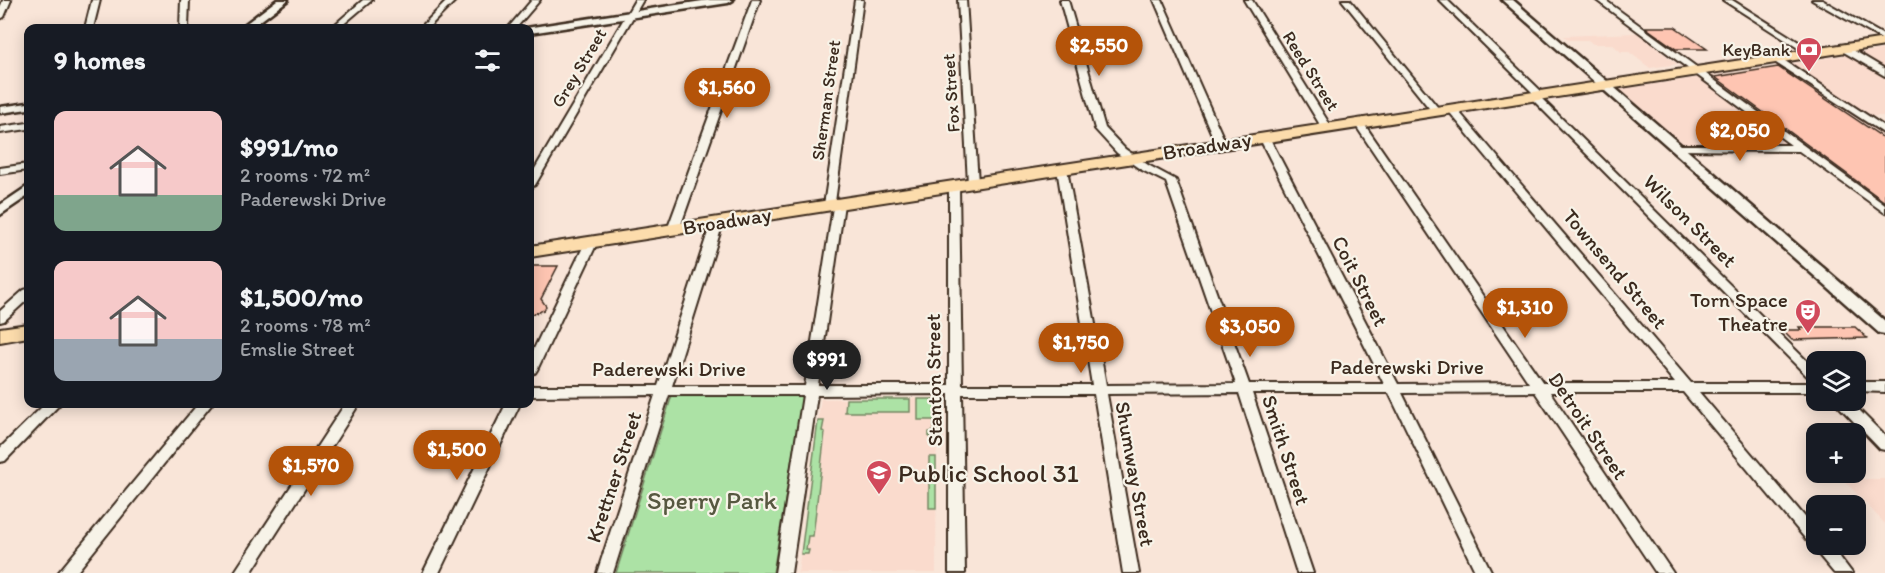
<!DOCTYPE html>
<html lang="en">
<head>
<meta charset="utf-8">
<style>
	:root { --surface:#171b24; --page:#20242c; --text:#f1f3f6; --muted:#9ea1a6; --accent:#b45309 }
	body { margin:0; font-family:Itim,sans-serif; background:var(--page); color:var(--text); height:100vh; display:flex; flex-direction:column; font-size:22px; white-space:nowrap }
	* { box-sizing:border-box; margin:0 }
	p { font-size:20px; color:var(--muted) }
	.icon { flex:none; width:33px; height:33px; fill:none; stroke:currentColor; stroke-width:2; stroke-linecap:round; stroke-linejoin:round }
	.map { position:relative; flex:1; overflow:hidden }
	.panel { position:absolute; left:24px; top:24px; width:510px; height:384px; display:flex; flex-direction:column; background:var(--surface); border-radius:12px; box-shadow:0 3px 15px #0003 }
	.panel>* { flex:none }
	.fabs { position:absolute; left:1806px; top:351px; display:grid; gap:12px }
	.fabs a { display:grid; place-items:center; width:60px; height:60px; border-radius:12px; background:var(--surface); box-shadow:0 3px 15px #0003; font-size:30px }
	.price { position:absolute; translate:-50% -51px; padding:0 14px; border-radius:21px; background:var(--accent); color:#fff; font-size:20px; line-height:39px; filter:drop-shadow(0 2px 3px #0008) }
	.price::after { content:''; position:absolute; left:50%; top:36px; width:18px; height:14px; margin-left:-9px; background:inherit; clip-path:polygon(0 0,100% 0,50% 100%) }
	.price.current { background:#222; color:#fff }
	ul { padding:0; list-style:none }
	li { display:flex; align-items:center; gap:18px; height:150px; padding:0 30px }
	li span { display:grid; place-items:center; flex:none; width:168px; height:120px; border-radius:12px; color:#555 }
	li>.icon { margin-inline-start:auto }
	span .icon { width:72px; height:72px; fill:#fffc; stroke-width:1 }
	li b { font-size:26px }
	h2 { display:flex; justify-content:space-between; align-items:center; height:72px; padding:0 30px; font-size:26px }
	.map>svg:first-child { display:block }
	.built { fill:#fadbcd }
	.green { fill:#ace2a5; stroke:#748662; stroke-width:1.5 }
	.building { fill:#fec5b2; stroke:#3b2a1e; stroke-width:1.5 }
	.lines { fill:none; stroke-linecap:round; stroke-linejoin:round }
	.minor-casing { stroke:#3b2a1e; stroke-width:4 }
	.tertiary-casing { stroke:#3b2a1e; stroke-width:5 }
	.primary-casing { stroke:#3b2a1e; stroke-width:4 }
	.minor { fill:#f7f3e8; fill-rule:evenodd }
	.tertiary { fill:#f7f3e8; fill-rule:evenodd }
	.primary { fill:#fcdcac; fill-rule:evenodd }
	.labels { text-anchor:middle; stroke-width:4.5; stroke-linejoin:round; paint-order:stroke }
	.far-poi-label { font-size:18px; fill:#3b2a1e; stroke:#f7f3e8; text-anchor:end }
	.far-street-label { font-size:18px; fill:#3b2a1e; stroke:#f7f3e8 }
	.street-label { font-size:21px; fill:#3b2a1e; stroke:#f7f3e8 }
	.poi-label { font-size:21px; fill:#3b2a1e; stroke:#f7f3e8; text-anchor:end }
	.near-poi-label { font-size:26px; fill:#3b2a1e; stroke:#f7f3e8; text-anchor:start }
	.near-park-label { font-size:26px; fill:#575840; stroke:#f7f3e8 }
</style>
</head>
<body>
<div class="map">
<svg width="1885" height="573" viewBox="0 0 1885 573">
	<rect width="100%" height="100%" fill="#f9e5d8"/>
	<filter id="ink" filterUnits="userSpaceOnUse"><feTurbulence type="fractalNoise" baseFrequency=".0167" numOctaves="2"/><feDisplacementMap in="SourceGraphic" scale="12" xChannelSelector="R" yChannelSelector="G"/><feConvolveMatrix kernelMatrix="1 2 1 2 8 2 1 2 1" color-interpolation-filters="sRGB"/></filter>
	<g filter="url(#ink)">
		<path class="built" d="M1637,33L1677,64L1650,68L1629,52H1621L1612,44H1593L1588,40H1569L1564,36Z
			M1885,49V116H1867L1788,64Z
			M1780,66L1885,135V206L1802,145L1683,144L1619,89Z
			M937,398L936,573H798L821,399Z
			M1843,479H1885V524Z"/>
		<path class="green" d="M795,394L800,395L802,399L773,573H616L672,395Z
			M846,399H910V412H845Z
			M918,399H937V437H929V432L934,431V420H918Z
			M818,421H824L822,431L825,432L813,536H808L806,550H809L808,554H801Z
			M929,457H936V508H929Z"/>
		<path class="building" d="M1645,27H1675L1707,49H1676Z
			M1778,67L1885,139V202L1715,77Z
			M530,266H558L541,299L546,306L544,310L530,315Z
			M1799,327H1855L1867,338L1792,340L1782,330H1801Z"/>
		<g class="lines">
			<defs>
				<path id="minor" d="M3,0H11L4,17L0,19V8Z
					M92,0H100L93,28H85Z
					M181,0H189L188,28H180Z
					M363,0H372L339,28H331Z
					M448,0H456L428,28H420Z
					M532,0H540L516,28H508Z
					M635,0H643L535,185L530,188V177Z
					M752,0H760L679,230L677,232H669L667,230Z
					M855,0H863L835,202L839,201L844,204L818,385H949V186L954,183L959,186L962,385H1092L1057,169L1062,166L1067,169L1106,385L1236,384L1166,182L1140,169L1117,153L1095,129L1060,0H1068L1105,128L1125,149L1148,165L1176,180L1249,384H1384L1259,137L1264,134L1269,137L1398,384L1529,383L1354,123L1359,120L1362,121L1543,383H1675L1446,108L1451,105L1454,106L1691,383H1816V392H1699L1816,530V544H1830L1852,573H1834L1683,392H1550L1673,573H1656L1535,392L1402,393L1492,573H1476L1389,393H1252L1313,573H1297L1239,393L1107,394L1139,573H1123L1094,394H962L965,573H949V394L817,395L791,573H775L803,395H669L613,573H597L655,395L530,396V386H658L711,223L717,220L723,223L672,386H805L833,207L829,208L824,205Z
					M958,0H966L978,183L973,186L968,183Z
					M1154,0H1162L1226,144L1224,146L1221,147L1216,144Z
					M1244,0H1252L1332,128L1330,130L1327,131L1322,128Z
					M1342,0H1350L1439,109V113H1433Z
					M1439,0H1447L1543,93L1545,95L1541,98L1816,370V381L1811,380L1531,98L1529,96L1533,93Z
					M1596,0H1605L1885,205V213L1799,151L1675,150L1673,148L1678,145H1791Z
					M1723,0H1732L1816,53L1809,55Z
					M1812,0H1822L1885,36V41Z
					M1842,47H1848L1885,69V76L1842,51Z
					M1773,57H1779L1885,127V134L1773,61Z
					M28,123V129L0,133V127Z
					M28,164V170L0,174V168Z
					M591,240L597,243L537,370L535,373L530,374V357L585,243Z
					M28,289V299L4,321L0,322V311L24,290Z
					M1856,382H1885V392L1856,391Z
					M1833,400H1849L1885,436V450L1880,449Z
					M45,404H60L5,461L0,462V448Z
					M198,404H212L76,573H58Z
					M345,404H359L251,573H234Z
					M506,404H520L439,573H423Z"/>
				<path id="tertiary" d="M277,0H288L251,28H240Z
					M709,0H733L728,3L530,33V28H526Z
					M1502,0H1513L1885,321V334L1879,333Z
					M28,103V109L0,113V107Z
					M28,186V196L0,215V205Z"/>
				<path id="primary" d="M1885,38V46L530,257V246Z
					M28,324V337L0,342V328Z"/>
			</defs>
			<use href="#minor" class="minor-casing"/>
			<use href="#tertiary" class="tertiary-casing"/>
			<use href="#primary" class="primary-casing"/>
			<use href="#minor" class="minor"/>
			<use href="#tertiary" class="tertiary"/>
			<use href="#primary" class="primary"/>
		</g>
	</g>
	<defs>
		<symbol id="bank-pin" viewBox="-11 -11 22 30"><path d="M0 17L-7.5 6A9.5 9.5 0 1 1 7.5 6Z" fill="#d1495b" stroke="#f7f3e8"/><path d="M-6-4H6V4H-6ZM0-2.3a2.3 2.3 0 1 0 0 4.6a2.3 2.3 0 1 0 0-4.6Z" fill="#fff"/></symbol>
		<symbol id="theatre-pin" viewBox="-11 -11 22 30"><path d="M0 17L-7.5 6A9.5 9.5 0 1 1 7.5 6Z" fill="#d1495b" stroke="#f7f3e8"/><path d="M-5-5.5Q0-4 5-5.5V0Q5 5 0 6Q-5 5-5 0ZM-3.3-2.5H-1v1.5H-3.3ZM1-2.5H3.3v1.5H1ZM-2.8 1Q0 5.5 2.8 1Z" fill="#fff"/></symbol>
		<symbol id="school-pin" viewBox="-11 -11 22 30"><path d="M0 17L-7.5 6A9.5 9.5 0 1 1 7.5 6Z" fill="#d1495b" stroke="#f7f3e8"/><path d="M0-5L7-2L0 1L-7-2ZM-4 1L0 2.5L4 1V4Q0 6-4 4Z" fill="#fff"/></symbol>
	</defs>
	<g fill-rule="evenodd">
		<use href="#bank-pin" x="1794" y="35" width="30" height="40"/>
		<use href="#theatre-pin" x="1793" y="297" width="30" height="40"/>
		<use href="#school-pin" x="864" y="458" width="30" height="40"/>
	</g>
	<g class="labels">
		<g class="far-poi-label">
			<text x="1790" y="56">KeyBank</text>
		</g>
		<g class="far-street-label">
			<text transform="translate(579 68) rotate(-59)" y="6">Grey Street</text>
			<text transform="translate(1311 71) rotate(58)" y="6">Reed Street</text>
			<text transform="translate(951 93) rotate(-94)" y="6">Fox Street</text>
			<text transform="translate(826 100) rotate(-82)" y="6">Sherman Street</text>
		</g>
		<g class="street-label">
			<text transform="translate(1207 146) rotate(-9)" y="7">Broadway</text>
			<text transform="translate(727 221) rotate(-9)" y="7">Broadway</text>
			<text transform="translate(1690 221) rotate(45)" y="7">Wilson Street</text>
			<text transform="translate(1615 269) rotate(50)" y="7">Townsend Street</text>
			<text transform="translate(1360 281) rotate(63)" y="7">Coit Street</text>
			<text x="1407" y="374">Paderewski Drive</text>
			<text x="669" y="376">Paderewski Drive</text>
			<text transform="translate(934 380) rotate(-91)" y="7">Stanton Street</text>
			<text transform="translate(1588 426) rotate(56)" y="7">Detroit Street</text>
			<text transform="translate(1286 450) rotate(72)" y="7">Smith Street</text>
			<text transform="translate(1135 474) rotate(80)" y="7">Shumway Street</text>
			<text transform="translate(614 477) rotate(-72)" y="7">Krettner Street</text>
		</g>
		<g class="poi-label">
			<text x="1788" y="307">Torn Space<tspan x="1788" dy="24">Theatre</tspan></text>
		</g>
		<g class="near-poi-label">
			<text x="898" y="482">Public School 31</text>
		</g>
		<g class="near-park-label">
			<text x="712" y="509">Sperry Park</text>
		</g>
	</g>
</svg>
<div class="fabs">
<a><svg class="icon" aria-label="layers" viewBox="0 0 24 24"><path d="M12 4l9 5-9 5-9-5zM3 14l9 5 9-5"/></svg></a>
<a>+</a>
<a>−</a>
</div>
<b class="price" style="left:1099px;top:77px">$2,550</b>
<b class="price" style="left:727px;top:119px">$1,560</b>
<b class="price" style="left:1740px;top:162px">$2,050</b>
<b class="price" style="left:1525px;top:339px">$1,310</b>
<b class="price" style="left:1250px;top:358px">$3,050</b>
<b class="price" style="left:1081px;top:374px">$1,750</b>
<b class="price current" style="left:827px;top:391px">$991</b>
<b class="price" style="left:457px;top:481px">$1,500</b>
<b class="price" style="left:311px;top:497px">$1,570</b>
<section class="panel">
<h2>9 homes<svg class="icon" aria-label="filters" viewBox="0 0 24 24"><path d="M4 7h16M4 17h16"/><circle cx="9" cy="7" r="2"/><circle cx="15" cy="17" r="2"/></svg></h2>
<ul>
<li><span style="background:linear-gradient(#f6c9c9 70%,#7fa58c 0)"><svg class="icon" aria-label="home" viewBox="0 0 24 24"><path d="M3 11l9-7 9 7M6 9v11h12V9"/></svg></span><div><b>$991/mo</b><p>2 rooms · 72 m²</p><p>Paderewski Drive</p></div></li>
<li><span style="background:linear-gradient(#f6c9c9 65%,#9aa5b1 0)"><svg class="icon" aria-label="home" viewBox="0 0 24 24"><path d="M3 11l9-7 9 7M6 9v11h12V9"/></svg></span><div><b>$1,500/mo</b><p>2 rooms · 78 m²</p><p>Emslie Street</p></div></li>
</ul>
</section>
</div>
</body>
</html>
